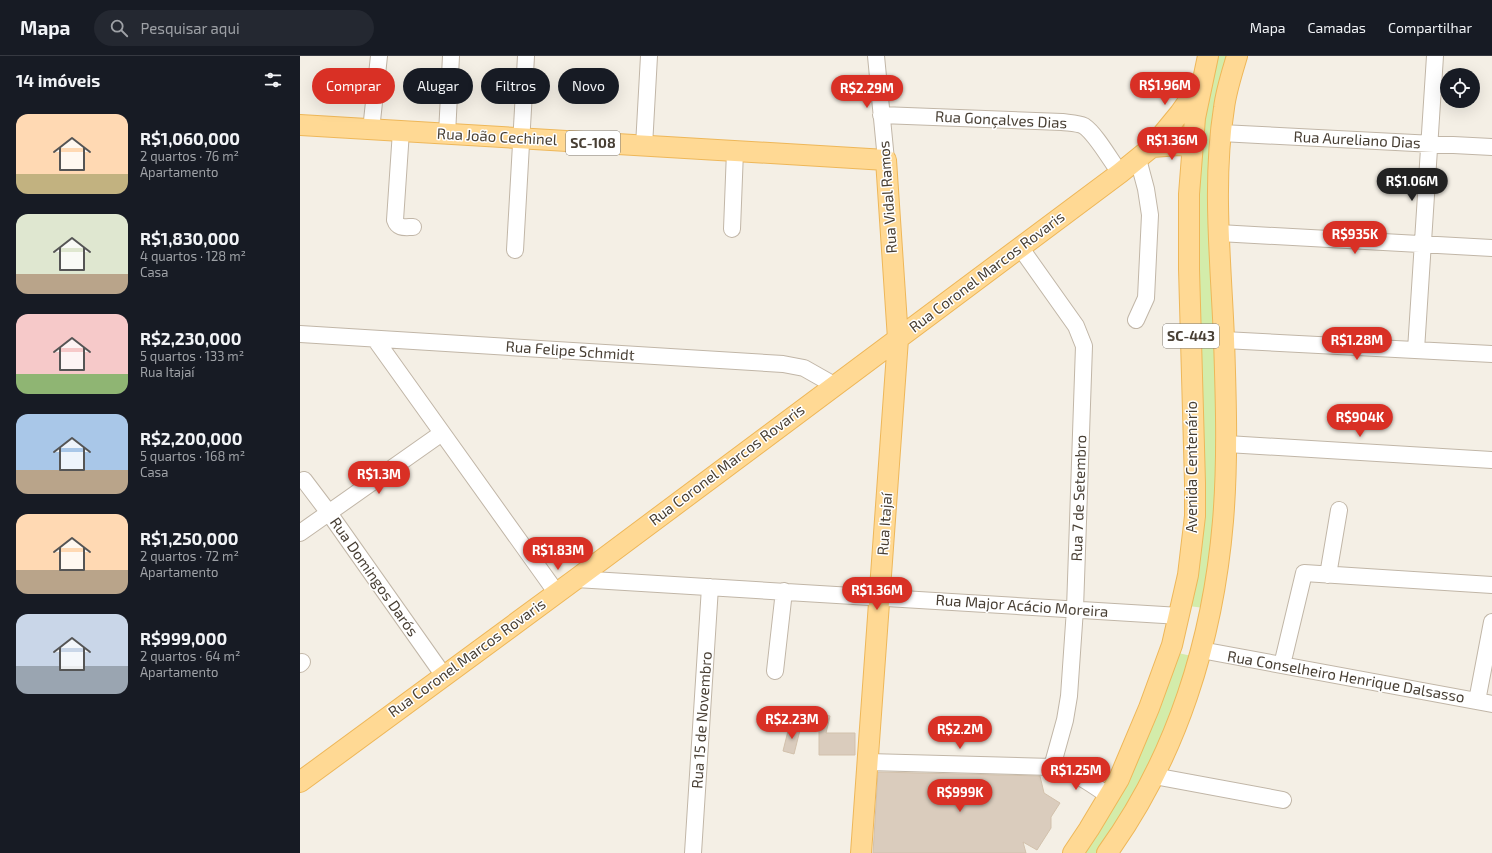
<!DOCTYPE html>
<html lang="pt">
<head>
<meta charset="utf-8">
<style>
	:root { --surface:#171b24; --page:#242831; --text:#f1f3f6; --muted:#9ea1a6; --line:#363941; --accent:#d93025 }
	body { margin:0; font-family:"Exo 2",sans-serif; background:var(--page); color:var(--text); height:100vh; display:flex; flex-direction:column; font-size:15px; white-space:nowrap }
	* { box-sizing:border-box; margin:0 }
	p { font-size:13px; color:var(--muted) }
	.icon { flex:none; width:22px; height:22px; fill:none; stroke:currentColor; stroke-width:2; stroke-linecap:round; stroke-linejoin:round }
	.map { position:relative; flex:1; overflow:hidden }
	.side { display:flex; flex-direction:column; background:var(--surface); width:300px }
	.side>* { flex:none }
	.banner { position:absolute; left:12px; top:12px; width:380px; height:36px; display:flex; gap:8px }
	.tools { position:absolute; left:1140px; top:12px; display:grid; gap:8px }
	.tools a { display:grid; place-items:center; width:40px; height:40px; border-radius:50%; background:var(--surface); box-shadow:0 4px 16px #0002; font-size:20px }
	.price { position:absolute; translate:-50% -34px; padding:0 9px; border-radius:14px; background:var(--accent); color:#fff; font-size:13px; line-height:26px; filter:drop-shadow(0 1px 2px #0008) }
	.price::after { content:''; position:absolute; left:50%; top:24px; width:12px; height:9px; margin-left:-6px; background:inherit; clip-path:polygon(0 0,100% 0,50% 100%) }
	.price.selected { background:#222; color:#fff }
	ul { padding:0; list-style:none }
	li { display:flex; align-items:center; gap:12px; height:100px; padding:0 16px }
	li span { display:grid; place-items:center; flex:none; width:112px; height:80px; border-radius:12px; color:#555 }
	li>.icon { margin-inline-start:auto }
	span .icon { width:48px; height:48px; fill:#fffc; stroke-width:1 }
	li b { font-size:17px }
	h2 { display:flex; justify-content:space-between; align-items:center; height:48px; padding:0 16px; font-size:17px }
	.pill { padding:0 14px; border-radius:18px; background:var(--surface); box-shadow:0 4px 16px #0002; font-size:14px; line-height:36px }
	.pill.selected { background:var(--accent); color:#fff }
	header { display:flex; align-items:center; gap:24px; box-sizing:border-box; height:56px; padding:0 20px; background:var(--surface); border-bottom:1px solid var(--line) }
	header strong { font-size:19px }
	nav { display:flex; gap:22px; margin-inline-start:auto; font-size:14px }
	.search { width:280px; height:36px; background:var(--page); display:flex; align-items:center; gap:10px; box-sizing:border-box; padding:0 14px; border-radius:22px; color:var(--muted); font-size:15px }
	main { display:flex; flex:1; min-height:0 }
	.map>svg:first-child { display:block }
	.green { fill:#d3ecaa }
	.building { fill:#daccbd; stroke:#d2c1ac }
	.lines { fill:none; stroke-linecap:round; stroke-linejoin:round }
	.minor-casing { stroke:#c1b6a7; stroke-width:18 }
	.major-casing { stroke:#eeb759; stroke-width:22 }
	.minor { stroke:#fff; stroke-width:16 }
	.major { stroke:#ffd994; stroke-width:20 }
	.labels { text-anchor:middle; stroke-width:3; stroke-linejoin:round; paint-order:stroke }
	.shield { fill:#fff; stroke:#7f7971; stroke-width:1 }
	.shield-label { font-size:14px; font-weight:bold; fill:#483f34 }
	.street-label { font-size:15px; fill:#483f34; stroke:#fff }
</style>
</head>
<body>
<header>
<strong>Mapa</strong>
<div class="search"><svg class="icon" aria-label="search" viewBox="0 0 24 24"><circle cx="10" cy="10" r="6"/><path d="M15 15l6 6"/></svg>Pesquisar aqui</div>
<nav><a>Mapa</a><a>Camadas</a><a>Compartilhar</a></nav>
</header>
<main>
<section class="side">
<h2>14 imóveis<svg class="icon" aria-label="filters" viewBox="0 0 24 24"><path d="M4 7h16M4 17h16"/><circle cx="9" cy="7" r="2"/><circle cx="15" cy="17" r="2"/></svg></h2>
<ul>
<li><span style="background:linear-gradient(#ffd9b3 75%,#c2b280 0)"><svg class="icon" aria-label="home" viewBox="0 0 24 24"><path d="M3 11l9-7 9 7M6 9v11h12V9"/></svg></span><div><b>R$1,060,000</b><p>2 quartos · 76 m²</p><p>Apartamento</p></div></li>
<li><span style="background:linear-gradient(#dfe7d0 75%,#b9a48a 0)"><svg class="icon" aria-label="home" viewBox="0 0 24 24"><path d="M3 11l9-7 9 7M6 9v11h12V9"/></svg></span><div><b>R$1,830,000</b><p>4 quartos · 128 m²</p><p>Casa</p></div></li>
<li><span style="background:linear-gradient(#f6c9c9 75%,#8fb573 0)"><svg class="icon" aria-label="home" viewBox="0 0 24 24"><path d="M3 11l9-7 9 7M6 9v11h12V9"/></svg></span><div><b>R$2,230,000</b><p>5 quartos · 133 m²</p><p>Rua Itajaí</p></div></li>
<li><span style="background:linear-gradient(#a9c7e8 70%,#b9a48a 0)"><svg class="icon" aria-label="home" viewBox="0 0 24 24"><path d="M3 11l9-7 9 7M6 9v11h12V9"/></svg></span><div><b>R$2,200,000</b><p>5 quartos · 168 m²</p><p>Casa</p></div></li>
<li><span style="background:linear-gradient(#ffd9b3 70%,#b9a48a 0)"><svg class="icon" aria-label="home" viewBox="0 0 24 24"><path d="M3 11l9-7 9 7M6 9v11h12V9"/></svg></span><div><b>R$1,250,000</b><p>2 quartos · 72 m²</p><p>Apartamento</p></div></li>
<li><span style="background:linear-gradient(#c9d6e8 65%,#9aa5b1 0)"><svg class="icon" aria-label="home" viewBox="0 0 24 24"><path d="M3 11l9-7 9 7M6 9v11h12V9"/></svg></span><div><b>R$999,000</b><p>2 quartos · 64 m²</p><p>Apartamento</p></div></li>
</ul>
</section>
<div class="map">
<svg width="1192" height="797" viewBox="0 0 1192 797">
	<rect width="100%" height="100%" fill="#f4efe5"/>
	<path class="green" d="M912,0H931L918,358L917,454L905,552L888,550L895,153Z
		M878,597L892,600L853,707L798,797H778Z"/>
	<path class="building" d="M498,652L530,660L526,677H555V699H519V674L494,668Z
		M489,671L500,674L494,698L483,695Z
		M578,716L740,720L744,737L760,747L751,761V772L737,794L723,786L726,797H573Z"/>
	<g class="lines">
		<defs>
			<path id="minor" d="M576,0L586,104
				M581,59L762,66C769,67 778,67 784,70C796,78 811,105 820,117
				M71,74L79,0
				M101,75L95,164C98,173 105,171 113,171
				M921,77L1192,91
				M147,78L151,0
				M344,90L349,0
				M432,173L435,95
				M919,177L1192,192
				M720,191L776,270L784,290L775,553L769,640L765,664L752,711
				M215,194L226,0
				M836,264L846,242L850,159L846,133L838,103
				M0,278L483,308L504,312L534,329
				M75,283L256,536
				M924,284L1192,298
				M1116,294L1135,0
				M927,388L1192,404
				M4,424L29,457L144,620
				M0,477L142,377
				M1028,519L1039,454
				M276,523L880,560
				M901,594L1192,648
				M0,608L2,606
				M982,609L1004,517L1192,529
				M475,615L484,535
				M1177,645L1192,566
				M568,706L752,711C774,715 790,727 809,740
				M854,720L983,744
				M393,797L410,531"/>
			<path id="major" d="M0,69L586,104L598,283L561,797
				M852,91L879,89L892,91
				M0,726L276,523L820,117L852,91L880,57L901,27
				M773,797L789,773L819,723L849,652L872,589L888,519L895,460V427L889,213V138L895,62L908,0
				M807,797C877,700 913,584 923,465C928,405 926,344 924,283C921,208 912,127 924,52C926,35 932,17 937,0"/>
		</defs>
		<use href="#minor" class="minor-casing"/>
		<use href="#major" class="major-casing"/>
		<use href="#minor" class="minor"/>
		<use href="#major" class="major"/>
	</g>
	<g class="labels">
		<g class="shield">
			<rect x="266" y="75" width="54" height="24" rx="3"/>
			<rect x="863" y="268" width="56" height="24" rx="3"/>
		</g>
		<g class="shield-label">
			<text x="293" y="92">SC-108</text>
			<text x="891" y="285">SC-443</text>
		</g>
		<g class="street-label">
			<text transform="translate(701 64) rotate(3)" y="5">Rua Gonçalves Dias</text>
			<text transform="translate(197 81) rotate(3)" y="5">Rua João Cechinel</text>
			<text transform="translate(1057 84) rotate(3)" y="5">Rua Aureliano Dias</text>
			<text transform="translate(588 141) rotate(-94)" y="5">Rua Vidal Ramos</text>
			<text transform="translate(687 216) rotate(-37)" y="5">Rua Coronel Marcos Rovaris</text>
			<text transform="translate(270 295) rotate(4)" y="5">Rua Felipe Schmidt</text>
			<text transform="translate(427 409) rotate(-37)" y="5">Rua Coronel Marcos Rovaris</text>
			<text transform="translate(892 411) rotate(-90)" y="5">Avenida Centenário</text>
			<text transform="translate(779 442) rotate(-88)" y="5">Rua 7 de Setembro</text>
			<text transform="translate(585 468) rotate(-86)" y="5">Rua Itajaí</text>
			<text transform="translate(74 521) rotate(55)" y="5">Rua Domingos Darós</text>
			<text transform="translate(722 550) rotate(4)" y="5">Rua Major Acácio Moreira</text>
			<text transform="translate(167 602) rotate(-36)" y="5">Rua Coronel Marcos Rovaris</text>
			<text transform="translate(1046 621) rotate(10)" y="5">Rua Conselheiro Henrique Dalsasso</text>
			<text transform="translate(402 664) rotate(-86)" y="5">Rua 15 de Novembro</text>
		</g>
	</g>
</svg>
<div class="tools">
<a><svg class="icon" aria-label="locate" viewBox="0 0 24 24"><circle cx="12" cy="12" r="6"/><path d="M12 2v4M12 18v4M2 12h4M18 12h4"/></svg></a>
</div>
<b class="price" style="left:865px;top:50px">R$1.96M</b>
<b class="price" style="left:567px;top:53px">R$2.29M</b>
<b class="price" style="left:872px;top:105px">R$1.36M</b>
<b class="price selected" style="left:1112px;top:146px">R$1.06M</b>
<b class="price" style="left:1055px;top:199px">R$935K</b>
<b class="price" style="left:1057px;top:305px">R$1.28M</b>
<b class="price" style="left:1060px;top:382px">R$904K</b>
<b class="price" style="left:79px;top:439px">R$1.3M</b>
<b class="price" style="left:258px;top:515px">R$1.83M</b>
<b class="price" style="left:577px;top:555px">R$1.36M</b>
<b class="price" style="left:492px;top:684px">R$2.23M</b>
<b class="price" style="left:660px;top:694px">R$2.2M</b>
<b class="price" style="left:776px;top:735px">R$1.25M</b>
<b class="price" style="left:660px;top:757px">R$999K</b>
<div class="banner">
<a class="pill selected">Comprar</a>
<a class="pill">Alugar</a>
<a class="pill">Filtros</a>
<a class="pill">Novo</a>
</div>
</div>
</main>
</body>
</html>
